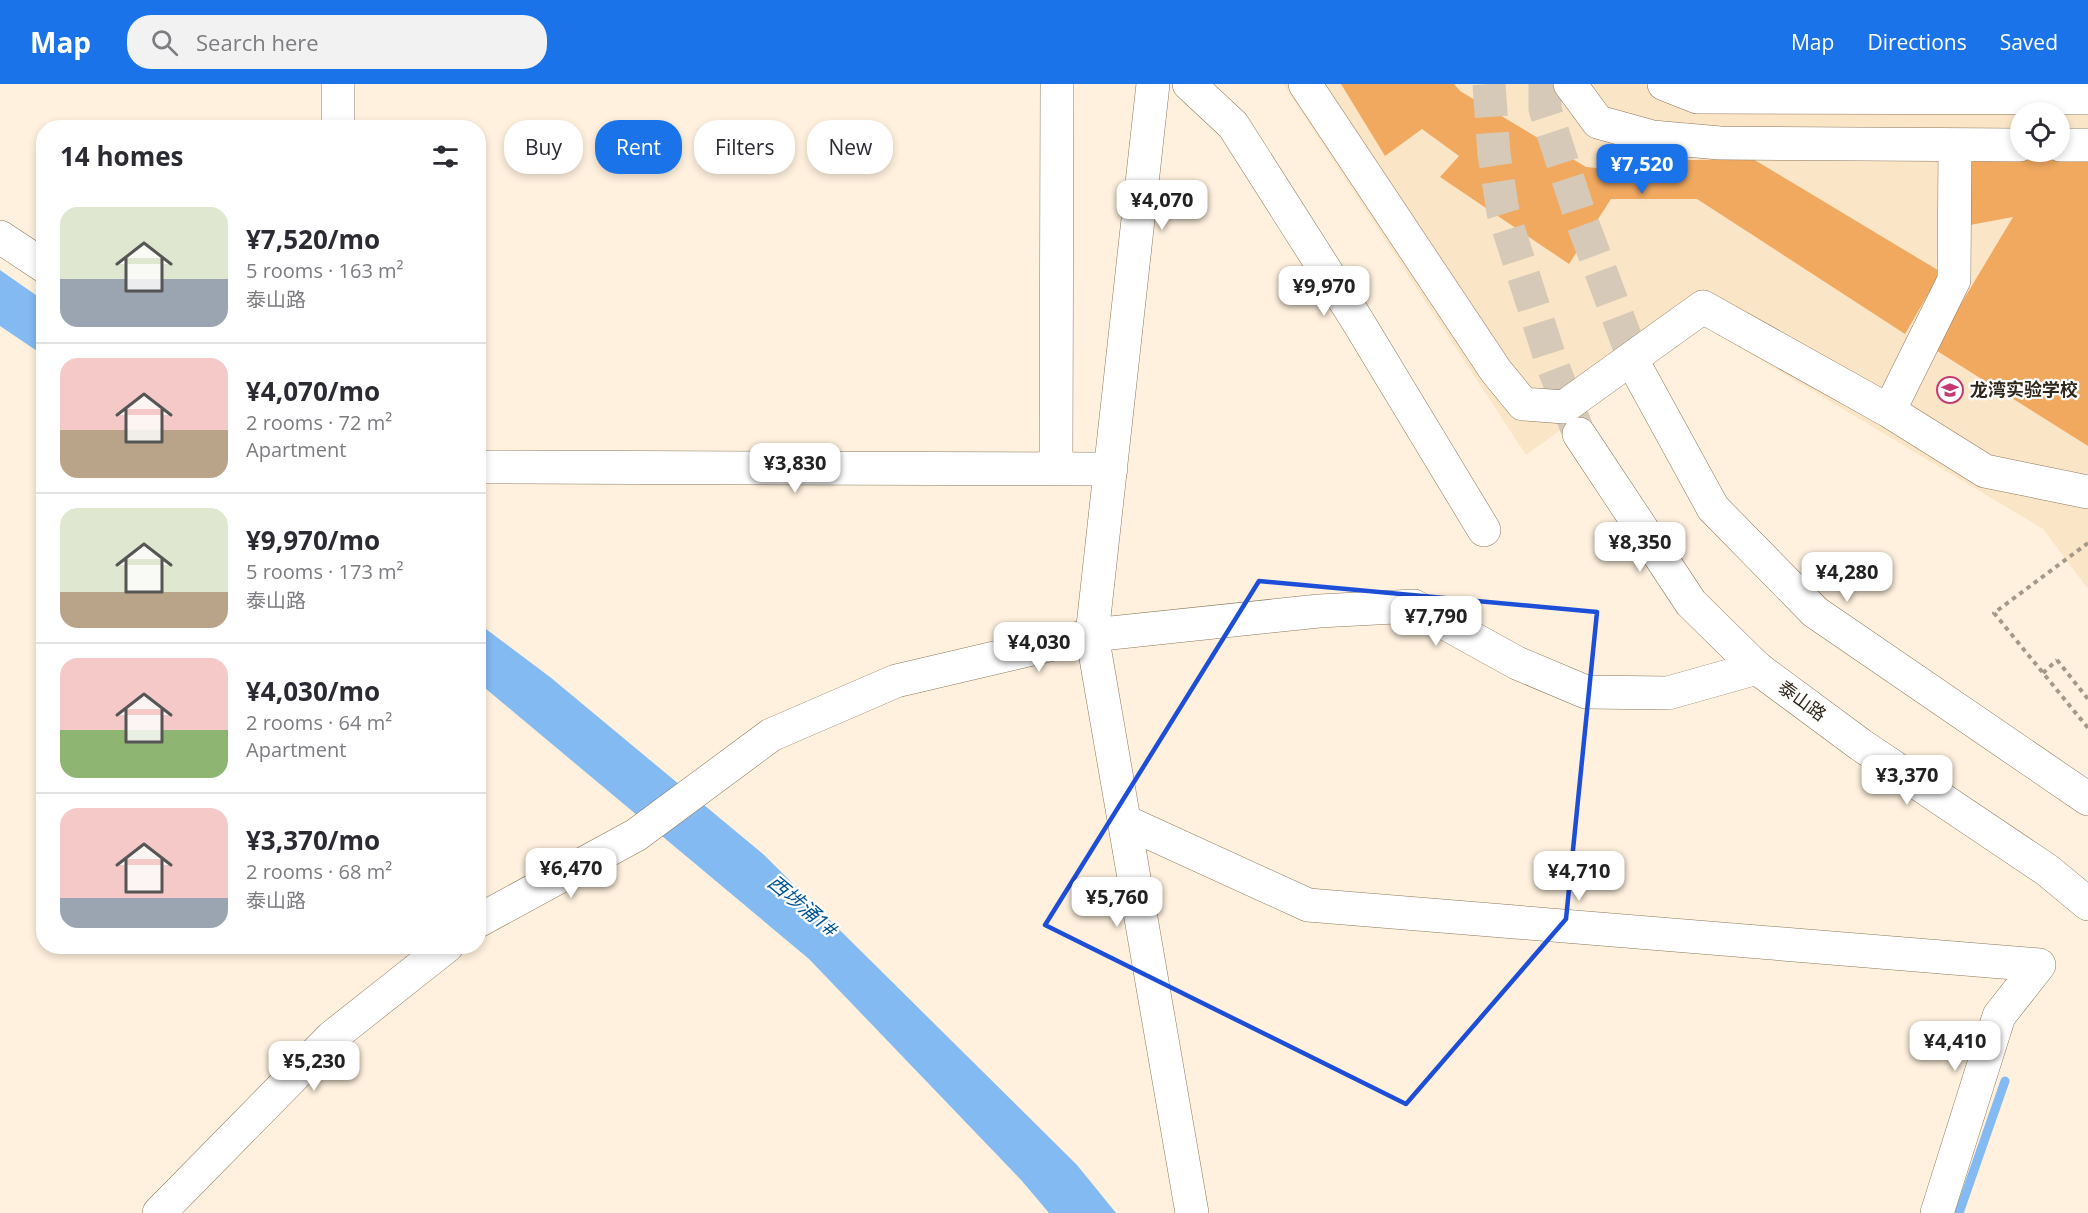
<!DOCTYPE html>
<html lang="en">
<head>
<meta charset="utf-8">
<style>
	:root { --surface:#fff; --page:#f2f2f3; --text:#2b2b33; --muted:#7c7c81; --line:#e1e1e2; --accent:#1a73e8 }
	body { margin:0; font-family:"Open Sans","Noto Sans SC",sans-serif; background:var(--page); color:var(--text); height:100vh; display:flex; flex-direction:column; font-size:22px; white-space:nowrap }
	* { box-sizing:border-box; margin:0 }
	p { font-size:20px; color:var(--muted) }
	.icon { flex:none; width:33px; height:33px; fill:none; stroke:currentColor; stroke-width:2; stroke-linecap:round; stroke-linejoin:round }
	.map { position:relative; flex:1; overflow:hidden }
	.panel { position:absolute; left:36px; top:36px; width:450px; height:834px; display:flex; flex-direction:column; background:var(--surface); border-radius:24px; box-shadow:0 3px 9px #0003 }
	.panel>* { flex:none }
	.top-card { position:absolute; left:504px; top:36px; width:570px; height:54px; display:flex; gap:12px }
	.controls { position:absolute; left:2010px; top:18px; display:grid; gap:12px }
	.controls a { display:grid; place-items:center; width:60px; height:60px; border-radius:50%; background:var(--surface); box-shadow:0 3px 9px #0003; font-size:30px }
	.price { position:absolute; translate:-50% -51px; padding:0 14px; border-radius:12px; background:#fff; color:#222; font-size:20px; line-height:39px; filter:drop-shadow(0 2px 3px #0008) }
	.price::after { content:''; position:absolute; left:50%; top:36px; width:18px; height:14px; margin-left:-9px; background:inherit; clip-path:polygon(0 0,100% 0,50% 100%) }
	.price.selected { background:var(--accent); color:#fff }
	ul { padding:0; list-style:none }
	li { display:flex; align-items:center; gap:18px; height:150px; padding:0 24px }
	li+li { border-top:2px solid var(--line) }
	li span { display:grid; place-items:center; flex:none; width:168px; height:120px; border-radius:18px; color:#555 }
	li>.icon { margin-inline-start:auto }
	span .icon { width:72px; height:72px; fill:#fffc; stroke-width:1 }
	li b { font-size:26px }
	h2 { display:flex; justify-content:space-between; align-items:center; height:72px; padding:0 24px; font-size:26px }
	.tag { padding:0 21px; border-radius:24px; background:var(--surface); box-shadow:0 3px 9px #0003; font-size:21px; line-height:54px }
	.tag.selected { background:var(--accent); color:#fff }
	header { display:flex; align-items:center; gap:36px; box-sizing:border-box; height:84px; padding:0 30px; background:var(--accent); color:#fff }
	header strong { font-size:28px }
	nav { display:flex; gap:33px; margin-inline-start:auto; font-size:21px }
	.search { width:420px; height:54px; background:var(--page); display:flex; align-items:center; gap:15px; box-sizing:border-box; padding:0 21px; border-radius:24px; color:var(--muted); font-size:22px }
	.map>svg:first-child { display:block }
	.built { fill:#fbe5c7; fill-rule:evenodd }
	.water { fill:#83baf2 }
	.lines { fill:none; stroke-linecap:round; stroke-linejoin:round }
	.stream { stroke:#83baf2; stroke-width:9 }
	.building { fill:#f1a960 }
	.major-tunnel { stroke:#d6c9b7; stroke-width:33; stroke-dasharray:33 16; stroke-linecap:butt }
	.minor-casing { stroke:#8c775b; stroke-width:34 }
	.major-casing { stroke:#8c775b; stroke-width:34 }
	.path { stroke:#a59a8a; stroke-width:4; stroke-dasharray:4.5 4.5; stroke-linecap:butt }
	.minor { stroke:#fff; stroke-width:33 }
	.major { stroke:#fff; stroke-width:33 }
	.marked { fill:none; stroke:#1d4ed8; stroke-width:4.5; stroke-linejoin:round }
	.labels { text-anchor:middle; stroke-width:4.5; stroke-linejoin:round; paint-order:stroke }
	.poi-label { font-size:18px; font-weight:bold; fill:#30271b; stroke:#fff; text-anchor:start }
	.street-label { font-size:18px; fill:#30271b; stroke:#fff }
	.water-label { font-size:20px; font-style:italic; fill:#005391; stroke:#fff }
</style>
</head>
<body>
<header>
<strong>Map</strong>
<div class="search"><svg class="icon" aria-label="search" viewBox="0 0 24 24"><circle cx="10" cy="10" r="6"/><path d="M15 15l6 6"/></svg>Search here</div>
<nav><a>Map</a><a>Directions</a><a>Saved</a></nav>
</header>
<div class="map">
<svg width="2088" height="1129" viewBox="0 0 2088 1129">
	<rect width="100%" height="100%" fill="#fff1de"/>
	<path class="built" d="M1283,0H2088V505L2043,445L1704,242L1526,371ZM2020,28H2060V68H2020Z"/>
	<path class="water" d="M0,186L43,216V271L0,242Z
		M478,539L550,593L763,770L1077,1081L1116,1129H1049L1022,1097L809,875L479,599Z"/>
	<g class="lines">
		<path class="stream" d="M1959,1129L2005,997"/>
	</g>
	<path class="building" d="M1341,0H1454L1460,7L1586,83L1629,87L1635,77L1753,75L1941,188L1905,250L1697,115H1611L1569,180L1440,93L1459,72L1422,45L1385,72Z
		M1969,73L2088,74V362L1934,265L2013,133L1970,141Z"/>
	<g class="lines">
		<path class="major-tunnel" d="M1489,0L1494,70L1503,128L1551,277L1577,345
			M1545,0V25L1581,135L1639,289"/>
		<defs>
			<path id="minor" d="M338,0V44
				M1189,0L1233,41L1357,236L1484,446
				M1305,0L1496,287L1523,320L1564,323L1703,223L1889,327L1985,387L2088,408
				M1570,0L1598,38L1652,53L1720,59L2020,61
				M1664,0L1697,13L2088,14
				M2060,61H2088
				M0,153L44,182
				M1889,327L1954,196L1955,61
				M478,383L1111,385
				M1056,385L1057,0
				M1124,737L1308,821L2039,881
				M478,837L636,751L771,651L896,597L1092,551L1153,0
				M159,1129L332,953L447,862
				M1192,1129L1092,551L1319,527L1414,522L1517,579L1586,608L1668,609L1757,584
				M1937,1129L1999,932L2039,881"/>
			<path id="major" d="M1639,289L1713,424L1815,528L2088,715
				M1579,350L1691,519L1757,584L1861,661L2047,786L2088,820"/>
		</defs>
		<use href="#minor" class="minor-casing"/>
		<use href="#major" class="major-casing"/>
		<path class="path" d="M2088,459L1994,529L2088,644
			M2057,576L2088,615
			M2043,589L2057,576"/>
		<use href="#minor" class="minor"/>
		<use href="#major" class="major"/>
	</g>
	<path class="marked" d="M1259,497L1597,528L1566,835L1406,1020L1045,841Z"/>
	<defs>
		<symbol id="school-ring" viewBox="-11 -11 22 22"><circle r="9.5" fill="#fff" stroke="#c43a71" stroke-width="1.5"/><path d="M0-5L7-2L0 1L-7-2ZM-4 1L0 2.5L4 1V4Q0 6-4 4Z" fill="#c43a71"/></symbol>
	</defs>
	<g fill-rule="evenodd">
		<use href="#school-ring" x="1935" y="291" width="30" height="30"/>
	</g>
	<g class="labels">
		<g class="poi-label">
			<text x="1970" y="312">龙湾实验学校</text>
		</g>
		<g class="street-label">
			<text transform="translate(1802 617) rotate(36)" y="6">泰山路</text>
		</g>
		<g class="water-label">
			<text transform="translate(803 822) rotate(40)" y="7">西埗涌1#</text>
		</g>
	</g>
</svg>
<div class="controls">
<a><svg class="icon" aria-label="locate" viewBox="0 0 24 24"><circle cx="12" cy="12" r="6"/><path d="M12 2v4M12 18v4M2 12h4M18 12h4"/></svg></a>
</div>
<b class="price selected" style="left:1642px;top:111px">¥7,520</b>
<b class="price" style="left:1162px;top:147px">¥4,070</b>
<b class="price" style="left:1324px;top:233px">¥9,970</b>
<b class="price" style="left:795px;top:410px">¥3,830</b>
<b class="price" style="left:1640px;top:489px">¥8,350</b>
<b class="price" style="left:1847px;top:519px">¥4,280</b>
<b class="price" style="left:1436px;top:563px">¥7,790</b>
<b class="price" style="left:1039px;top:589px">¥4,030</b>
<b class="price" style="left:1907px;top:722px">¥3,370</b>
<b class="price" style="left:571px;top:815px">¥6,470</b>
<b class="price" style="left:1579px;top:818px">¥4,710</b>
<b class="price" style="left:1117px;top:844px">¥5,760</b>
<b class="price" style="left:1955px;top:988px">¥4,410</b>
<b class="price" style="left:314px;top:1008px">¥5,230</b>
<div class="top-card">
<a class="tag">Buy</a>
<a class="tag selected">Rent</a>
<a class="tag">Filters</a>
<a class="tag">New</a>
</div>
<section class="panel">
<h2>14 homes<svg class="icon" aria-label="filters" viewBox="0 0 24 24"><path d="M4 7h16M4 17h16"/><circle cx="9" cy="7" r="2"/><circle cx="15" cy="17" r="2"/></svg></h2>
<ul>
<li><span style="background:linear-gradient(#dfe7d0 60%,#9aa5b1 0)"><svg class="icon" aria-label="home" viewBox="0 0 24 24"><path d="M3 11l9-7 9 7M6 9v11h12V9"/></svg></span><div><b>¥7,520/mo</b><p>5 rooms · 163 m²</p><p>泰山路</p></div></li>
<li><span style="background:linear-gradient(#f6c9c9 60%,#b9a48a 0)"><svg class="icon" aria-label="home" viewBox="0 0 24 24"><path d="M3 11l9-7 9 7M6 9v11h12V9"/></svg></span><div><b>¥4,070/mo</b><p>2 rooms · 72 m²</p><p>Apartment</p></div></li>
<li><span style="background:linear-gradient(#dfe7d0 70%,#b9a48a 0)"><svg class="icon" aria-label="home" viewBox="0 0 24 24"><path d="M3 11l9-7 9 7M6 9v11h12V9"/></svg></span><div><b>¥9,970/mo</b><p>5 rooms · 173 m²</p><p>泰山路</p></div></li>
<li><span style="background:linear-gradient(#f6c9c9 60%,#8fb573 0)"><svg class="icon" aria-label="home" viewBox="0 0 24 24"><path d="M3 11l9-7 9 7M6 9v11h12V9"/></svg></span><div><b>¥4,030/mo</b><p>2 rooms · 64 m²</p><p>Apartment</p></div></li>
<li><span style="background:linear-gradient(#f6c9c9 75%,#9aa5b1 0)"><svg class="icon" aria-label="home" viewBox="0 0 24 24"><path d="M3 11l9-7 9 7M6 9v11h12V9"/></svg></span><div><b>¥3,370/mo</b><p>2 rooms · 68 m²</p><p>泰山路</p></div></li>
</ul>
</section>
</div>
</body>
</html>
